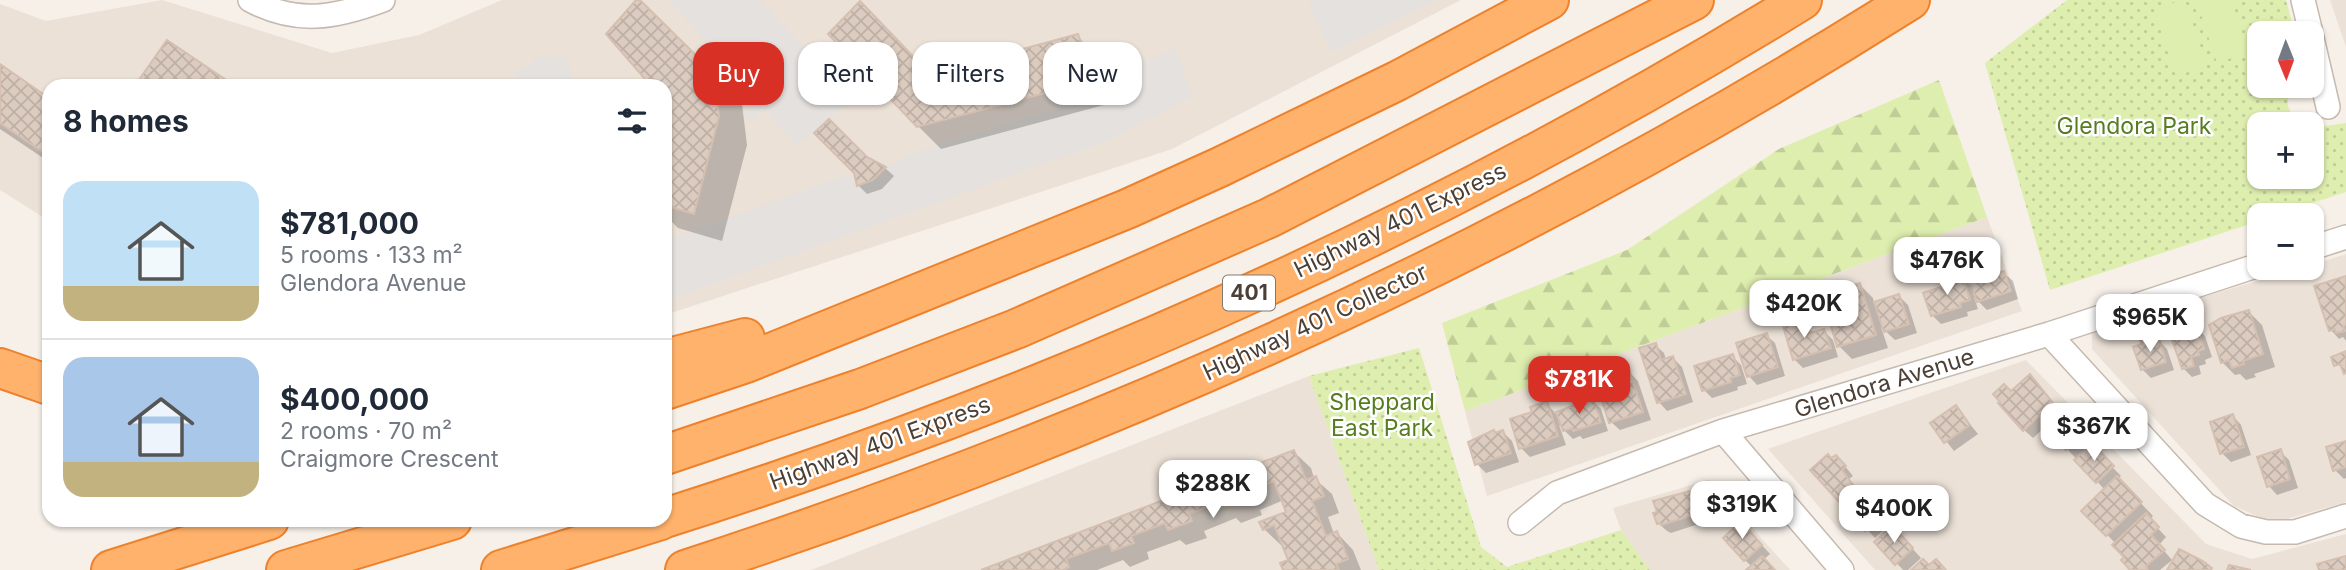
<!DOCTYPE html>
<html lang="en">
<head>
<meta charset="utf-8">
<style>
	:root { --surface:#fff; --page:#f2f2f3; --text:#1f2937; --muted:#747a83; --line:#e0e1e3; --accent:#d93025 }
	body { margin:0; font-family:Inter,sans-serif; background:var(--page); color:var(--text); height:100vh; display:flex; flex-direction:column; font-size:26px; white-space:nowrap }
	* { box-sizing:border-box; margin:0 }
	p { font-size:23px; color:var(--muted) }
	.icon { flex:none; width:38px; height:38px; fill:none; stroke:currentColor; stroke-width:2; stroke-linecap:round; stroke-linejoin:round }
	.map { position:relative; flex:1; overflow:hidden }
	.drawer { position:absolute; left:42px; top:79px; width:630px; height:448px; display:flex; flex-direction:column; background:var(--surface); border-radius:21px; box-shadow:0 2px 5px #0004 }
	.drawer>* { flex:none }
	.banner { position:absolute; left:693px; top:42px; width:665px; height:63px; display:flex; gap:14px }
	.needle { width:46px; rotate:179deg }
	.controls { position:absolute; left:2247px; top:21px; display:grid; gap:14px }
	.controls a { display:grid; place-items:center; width:77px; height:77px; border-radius:14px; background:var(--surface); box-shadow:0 2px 5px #0004; font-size:35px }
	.price { position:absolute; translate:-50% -60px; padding:0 16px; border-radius:14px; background:#fff; color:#222; font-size:23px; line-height:46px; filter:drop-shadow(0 2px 4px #0008) }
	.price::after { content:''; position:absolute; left:50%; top:42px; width:21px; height:16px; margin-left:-10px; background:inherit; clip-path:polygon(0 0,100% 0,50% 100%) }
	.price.on { background:var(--accent); color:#fff }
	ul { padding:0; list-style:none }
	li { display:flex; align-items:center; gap:21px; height:175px; padding:0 21px }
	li+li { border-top:2px solid var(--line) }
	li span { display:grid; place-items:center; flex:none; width:196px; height:140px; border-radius:21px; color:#555 }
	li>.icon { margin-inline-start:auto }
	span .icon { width:84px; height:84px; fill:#fffc; stroke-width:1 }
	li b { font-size:30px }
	h2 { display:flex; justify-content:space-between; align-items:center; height:84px; padding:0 21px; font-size:30px }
	.pill { padding:0 24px; border-radius:21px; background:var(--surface); box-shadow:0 2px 5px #0004; font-size:24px; line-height:63px }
	.pill.on { background:var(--accent); color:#fff }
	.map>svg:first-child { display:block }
	.residential { fill:#ebe1d7 }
	.forest { fill:url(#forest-firs) }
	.park { fill:url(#park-dots) }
	.pitch { fill:#deeeaf }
	.parking { fill:#e4e1de }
	.shadow { fill:#0003 }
	.building { fill:url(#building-cross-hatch); stroke:#d5bfb0; stroke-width:2 }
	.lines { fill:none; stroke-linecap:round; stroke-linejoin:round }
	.minor-casing { stroke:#c6b9ae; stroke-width:26 }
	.motorway-casing { stroke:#ee812c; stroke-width:42 }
	.minor { stroke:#fff; stroke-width:23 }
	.motorway { stroke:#ffb26c; stroke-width:38 }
	.labels { text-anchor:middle; stroke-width:5; stroke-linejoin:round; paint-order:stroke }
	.shield { fill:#fff; stroke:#817972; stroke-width:2 }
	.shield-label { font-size:21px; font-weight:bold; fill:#4b3f36 }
	.park-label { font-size:23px; fill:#567e21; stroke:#fff }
	.street-label { font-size:23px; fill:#4b3f36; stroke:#fff }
</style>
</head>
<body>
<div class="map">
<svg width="2346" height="570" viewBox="0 0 2346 570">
	<defs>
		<pattern id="forest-firs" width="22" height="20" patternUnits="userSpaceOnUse" patternTransform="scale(1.75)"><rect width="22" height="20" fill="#deeeaf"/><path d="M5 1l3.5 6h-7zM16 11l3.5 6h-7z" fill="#c0cd97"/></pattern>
		<pattern id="park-dots" width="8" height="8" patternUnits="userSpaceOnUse" patternTransform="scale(1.75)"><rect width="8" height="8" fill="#deeeaf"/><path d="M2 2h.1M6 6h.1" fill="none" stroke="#c0cd97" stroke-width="1.8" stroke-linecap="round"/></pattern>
		<pattern id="building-cross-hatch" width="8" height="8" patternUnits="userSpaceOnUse" patternTransform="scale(1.75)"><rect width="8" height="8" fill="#dcccc0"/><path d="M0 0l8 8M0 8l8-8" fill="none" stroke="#beb0a6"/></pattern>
	</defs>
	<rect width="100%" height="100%" fill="#f6f0e9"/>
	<path class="residential" d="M162,0L332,53L419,35L502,0H1461L1172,149L665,315V86H49V221L0,190V4L46,21Z
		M2330,0H2346V47Z
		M1987,217L2022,311L1487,496L1465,411Z
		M2346,254V502L2273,523L2234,506L2092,349V330L2301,268H2312V265Z
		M2026,360L2206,544L2252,559L2346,534V570H1875L1768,449Z
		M1309,376L1379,570H811Z
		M1709,480L1790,570H1650L1621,530L1613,508Z"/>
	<path class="forest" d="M1939,80L1987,217L1465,411L1442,323L1627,250L1779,149Z"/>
	<path class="park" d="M2067,0H2286L2295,33H2259V86H2293C2284,103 2287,110 2300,124H2259V177H2312V128L2346,123V192L2276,215H2259V221L2050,290L1985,63Z
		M1419,348L1481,547L1507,567L1621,530L1650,570H1379L1309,376Z"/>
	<path class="pitch" d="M2182,0H2185L2207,66L2176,76L2154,10Z
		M2196,0H2231L2248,52L2217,63Z"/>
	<path class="parking" d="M668,0H759L855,99L797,145L764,109L751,122L744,113L756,96Z
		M1314,0H1436L1332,52L1308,3Z
		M1175,48L1192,96L1110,140L665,301V241L850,174L857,185L887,176L884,169L915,152L1108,93L1102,78L1145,57L1148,63Z
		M564,54L576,86H518L513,72L532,65L531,61L547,55L550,59Z"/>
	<path class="shadow" d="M638,1L742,104L747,145L722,241L678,228L665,215V86Z
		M1077,36L1099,58L1115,102L941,149L918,126L930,76Z
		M167,42L231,86H140L138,84Z
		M0,66L49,100V162L0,129Z
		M866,158L885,168L894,176L882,189L867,194L858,185Z
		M1992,266L2000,274L2004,273L2013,281L2018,299L1987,310L1974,297L1978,309L1967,312L1968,316L1941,324L1932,315L1962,277L1975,289Z
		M2346,277V341L2343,337L2339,339L2331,330Z
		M1860,285L1873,298L1874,304L1899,296L1908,305L1917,333L1895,340L1881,327L1888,348L1852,359L1839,346L1847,319L1844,311L1837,307L1825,295Z
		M2249,312L2262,325L2275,367L2254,374L2256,377L2246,380L2240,374L2235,375L2222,362Z
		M1797,320L1815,334L1824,331L1833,340L1838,357L1803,368L1794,359Z
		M2196,327L2205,336L2212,357L2205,360L2206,364L2199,366L2201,374L2192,377L2183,368Z
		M1766,335L1775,343L1785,376L1757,385L1749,376Z
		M2147,340L2150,343L2158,340L2167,349L2174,370L2151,378L2142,369L2144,345Z
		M1655,345L1664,353L1666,360L1673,358L1682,367L1693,402L1667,411L1659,402Z
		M1732,356L1741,365L1747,384L1737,387L1738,390L1712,398L1704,390Z
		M1629,372L1638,381L1651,420L1620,430L1611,422Z
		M2030,376L2061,414L2121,476L2118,479L2153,516L2150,520L2166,537L2159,545L2172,560L2160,570H2133L2127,557L2116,544L2084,511L2105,490L2046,426L2033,438L2024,430L2011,394Z
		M1592,400L1601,409L1608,431L1583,439L1580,436L1573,439L1559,425L1566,445L1530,457L1521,448L1534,413L1546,403L1556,414Z
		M1956,407L1978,434L1954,451L1932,423Z
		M2233,416L2241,425L2251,455L2231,462L2222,453L2212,423Z
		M1503,432L1512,441L1519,462L1486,473L1477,464L1470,444Z
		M2346,443V478L2344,479L2335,470Z
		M2280,451L2289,460L2298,488L2277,495L2269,486Z
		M1294,452L1311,468L1314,478L1332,494L1339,513L1328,517L1334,534L1337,533L1353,550L1361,570H1285L1290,561L1283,545H1281L1264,529L1288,513L1284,500L1260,510L1262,515L1241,523L1236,518L1204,531L1207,538L1186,545L1180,540L1147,552L1149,559L1130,567L1123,560L1097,570H986Z
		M1844,465L1853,476L1849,479L1860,494L1890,524L1875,538L1813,471Z
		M1705,489L1713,498L1720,517L1671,533L1667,531L1658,523Z
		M1750,532L1770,554L1763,560L1773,570H1749L1752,567L1745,560Z
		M1901,536L1921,558L1908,570H1903L1877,542Z"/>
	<path class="building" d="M636,0H640L714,73L719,116L694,214L665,205V86H651L606,34Z
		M860,1L930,74L1078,34L1094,80L917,127L828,34Z
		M167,40L235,86L136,84Z
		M0,64L49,98V156L0,123Z
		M829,119L867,157L886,167L873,180L857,186L854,173L814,133Z
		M1993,264L1996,273L2004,271L2011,291L1977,302L1967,272Z
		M1962,275L1970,300L1960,303L1961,307L1931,316L1923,293L1953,283L1952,278Z
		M2346,276V325L2343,326L2345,331L2336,333L2335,329L2329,331L2314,286Z
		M1860,283L1876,335L1837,347L1831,326L1839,323L1838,320L1844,318L1840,303L1824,294Z
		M1899,294L1909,324L1884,332L1874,302Z
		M2249,310L2263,354L2243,361L2244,364L2232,368L2229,360L2221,363L2209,325L2221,318Z
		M1798,318L1800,326L1808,324L1811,333L1824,329L1831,348L1793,360L1782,323Z
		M2197,325L2204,349L2198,351L2199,355L2191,357L2194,366L2182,369L2170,334Z
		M1767,333L1778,367L1747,377L1736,343Z
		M2147,338L2148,342L2159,338L2166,362L2141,370L2133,347L2142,344L2140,340Z
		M1656,343L1661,360L1673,356L1686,394L1657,403L1639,348Z
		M2346,351V373L2344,374L2340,364L2334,366L2331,357Z
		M1733,354L1740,375L1730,378L1731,382L1702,391L1694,366Z
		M1629,370L1643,412L1609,423L1596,381Z
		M2030,374L2053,403L2023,431L1998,403L2000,402L1993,394L2004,384L2011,391Z
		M1593,398L1601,422L1573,431L1572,428L1563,431L1556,412Z
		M1547,401L1558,436L1519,449L1510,419L1532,412L1530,407Z
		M1956,405L1970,425L1944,443L1930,423Z
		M2062,411L2083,434L2066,450L2044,427Z
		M2233,414L2244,447L2220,454L2210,422Z
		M1494,430L1495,433L1503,430L1511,453L1475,465L1468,442Z
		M2346,441V467L2333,471L2326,447Z
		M2092,443L2114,466L2096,483L2074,460Z
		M2281,449L2290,479L2267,487L2257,457Z
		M1294,450L1306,480L1316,476L1324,496L1312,501L1326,536L1337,531L1348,559L1336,564L1339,570H1283L1280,563L1288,560L1274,525L1263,530L1259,522L1286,512L1274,481L1244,493L1246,498L1223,507L1221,502L1189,514L1192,521L1168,530L1165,523L1131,536L1134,543L1112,551L1109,543L1066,559L1069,567L1063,570H1046L1045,568L1040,570H981Z
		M1828,454L1831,458L1836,455L1846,466L1842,470L1856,489L1840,503L1810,470Z
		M2117,476L2142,502L2106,536L2081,511Z
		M1705,487L1712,509L1661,525L1660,523L1657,524L1653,513L1657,512L1653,501Z
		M1861,491L1883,515L1865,531L1843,507Z
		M2146,513L2159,527L2151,535L2165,550L2146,566L2148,570H2130L2121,560L2124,557L2112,545Z
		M1741,521L1762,545L1744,561L1723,538Z
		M1892,525L1913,548L1895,565L1874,542Z
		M2179,549L2203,561L2212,568L2211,570H2167Z
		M1762,556L1775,570H1746Z
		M2346,556V570H2319L2317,564Z
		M1923,559L1929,565L1936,559L1946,570H1911Z
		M2229,565L2251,570H2227Z"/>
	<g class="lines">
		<defs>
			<path id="minor" d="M250,0C296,25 335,18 383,0
				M2303,0L2311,33
				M2312,38L2328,107
				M2312,248L2346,237
				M2049,334L2205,504L2241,526L2266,532H2295L2346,516
				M1723,431L1842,570
				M1520,523L1557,493L1723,431L2049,334L2259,265"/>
			<path id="motorway" d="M665,359L745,338
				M0,368L49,385
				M665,390L746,363L1127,209L1220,167L1397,81L1549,0
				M665,455L860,389L1016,329L1269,218L1694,0
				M665,518C1062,392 1447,219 1802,0
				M111,570L269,520
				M286,570L452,520
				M501,570L661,520
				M685,570C1115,430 1528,242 1910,0"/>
		</defs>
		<use href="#minor" class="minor-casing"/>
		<use href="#motorway" class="motorway-casing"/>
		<use href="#minor" class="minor"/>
		<use href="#motorway" class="motorway"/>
	</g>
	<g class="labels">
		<rect class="shield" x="1223" y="275.5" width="52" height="35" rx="5"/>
		<g class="shield-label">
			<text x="1249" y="300">401</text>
		</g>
		<g class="park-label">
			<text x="2134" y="134">Glendora Park</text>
			<text x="1382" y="410">Sheppard<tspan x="1382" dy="26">East Park</tspan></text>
		</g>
		<g class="street-label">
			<text transform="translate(1400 220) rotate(-26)" y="8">Highway 401 Express</text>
			<text transform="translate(1315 322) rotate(-25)" y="8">Highway 401 Collector</text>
			<text transform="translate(1884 383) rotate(-17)" y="8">Glendora Avenue</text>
			<text transform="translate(880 443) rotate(-20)" y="8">Highway 401 Express</text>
		</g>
	</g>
</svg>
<div class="controls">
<a><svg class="needle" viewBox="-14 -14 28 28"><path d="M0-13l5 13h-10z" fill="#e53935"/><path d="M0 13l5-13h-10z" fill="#747a83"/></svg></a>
<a>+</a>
<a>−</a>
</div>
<b class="price" style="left:1947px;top:297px">$476K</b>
<b class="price" style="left:1804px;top:340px">$420K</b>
<b class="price" style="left:2150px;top:354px">$965K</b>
<b class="price on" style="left:1579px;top:416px">$781K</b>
<b class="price" style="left:2094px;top:463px">$367K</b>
<b class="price" style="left:1213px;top:520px">$288K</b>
<b class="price" style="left:1742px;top:541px">$319K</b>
<b class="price" style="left:1894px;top:545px">$400K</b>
<div class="banner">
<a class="pill on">Buy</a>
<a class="pill">Rent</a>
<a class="pill">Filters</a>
<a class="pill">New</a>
</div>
<section class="drawer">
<h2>8 homes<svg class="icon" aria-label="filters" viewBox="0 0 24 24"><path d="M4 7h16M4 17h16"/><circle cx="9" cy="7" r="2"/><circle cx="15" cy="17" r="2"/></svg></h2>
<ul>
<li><span style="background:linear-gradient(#bfe0f5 75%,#c2b280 0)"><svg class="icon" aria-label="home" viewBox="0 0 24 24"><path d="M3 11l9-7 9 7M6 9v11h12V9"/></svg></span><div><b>$781,000</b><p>5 rooms · 133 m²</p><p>Glendora Avenue</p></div></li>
<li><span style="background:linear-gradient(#a9c7e8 75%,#c2b280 0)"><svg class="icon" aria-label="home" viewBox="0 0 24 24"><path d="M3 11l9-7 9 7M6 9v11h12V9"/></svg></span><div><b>$400,000</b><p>2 rooms · 70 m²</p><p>Craigmore Crescent</p></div></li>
</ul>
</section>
</div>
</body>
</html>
